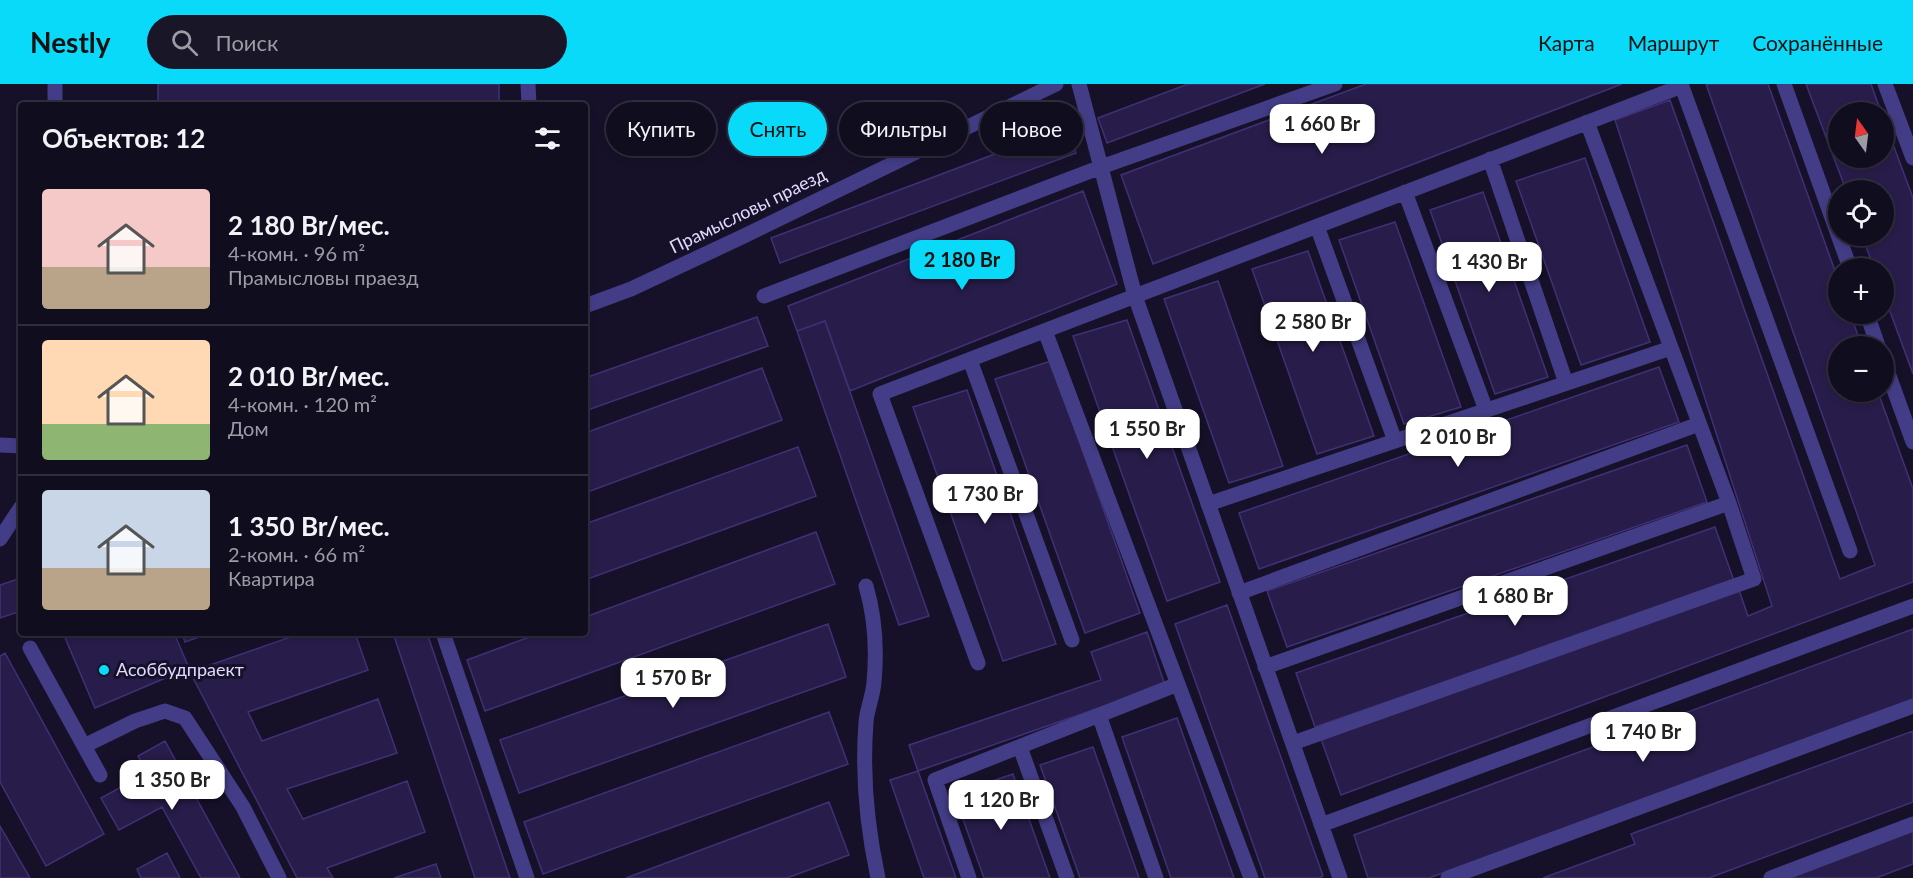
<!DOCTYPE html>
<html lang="ru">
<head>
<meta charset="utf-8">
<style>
	:root { --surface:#100d1f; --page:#191628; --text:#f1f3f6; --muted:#9c9ca4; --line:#302d3d; --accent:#0adafa }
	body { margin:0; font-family:Lato,sans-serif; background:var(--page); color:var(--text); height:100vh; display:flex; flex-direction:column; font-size:22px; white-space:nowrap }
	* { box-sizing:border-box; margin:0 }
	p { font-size:20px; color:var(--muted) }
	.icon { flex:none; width:33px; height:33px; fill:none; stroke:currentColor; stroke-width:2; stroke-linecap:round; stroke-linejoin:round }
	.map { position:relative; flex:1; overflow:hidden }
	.details { position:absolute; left:18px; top:18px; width:570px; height:534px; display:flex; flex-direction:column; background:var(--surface); border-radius:6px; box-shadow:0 3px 9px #0003,0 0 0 2px var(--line) }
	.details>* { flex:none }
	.banner { position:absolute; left:606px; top:18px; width:570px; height:54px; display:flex; gap:12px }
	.needle { width:39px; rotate:346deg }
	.controls { position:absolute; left:1828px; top:18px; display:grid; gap:12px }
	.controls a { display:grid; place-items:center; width:66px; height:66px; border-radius:50%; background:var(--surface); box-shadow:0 3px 9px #0003,0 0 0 2px var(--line); font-size:30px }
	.price { position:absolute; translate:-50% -51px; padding:0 14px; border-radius:12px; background:#fff; color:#222; font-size:20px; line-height:39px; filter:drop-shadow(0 2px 3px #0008) }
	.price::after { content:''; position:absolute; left:50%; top:36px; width:18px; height:14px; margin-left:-9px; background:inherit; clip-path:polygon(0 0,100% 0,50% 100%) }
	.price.active { background:var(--accent); color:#111 }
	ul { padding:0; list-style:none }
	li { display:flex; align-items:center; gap:18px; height:150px; padding:0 24px }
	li+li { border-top:2px solid var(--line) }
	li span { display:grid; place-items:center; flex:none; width:168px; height:120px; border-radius:6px; color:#555 }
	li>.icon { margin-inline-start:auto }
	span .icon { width:72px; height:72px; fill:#fffc; stroke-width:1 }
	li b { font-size:26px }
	h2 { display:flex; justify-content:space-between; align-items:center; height:72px; padding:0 24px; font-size:26px }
	.tag { padding:0 21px; border-radius:27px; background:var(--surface); box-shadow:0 3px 9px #0003,0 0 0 2px var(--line); font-size:21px; line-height:54px }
	.tag.active { background:var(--accent); color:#111 }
	header { display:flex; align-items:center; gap:36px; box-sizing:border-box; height:84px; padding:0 30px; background:var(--accent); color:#111 }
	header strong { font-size:28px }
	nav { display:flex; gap:33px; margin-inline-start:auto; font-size:21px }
	.search { width:420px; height:54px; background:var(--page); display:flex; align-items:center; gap:15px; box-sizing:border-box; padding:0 21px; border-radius:33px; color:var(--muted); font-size:22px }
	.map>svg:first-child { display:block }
	.building { fill:#281d4a; stroke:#403076; stroke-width:1.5 }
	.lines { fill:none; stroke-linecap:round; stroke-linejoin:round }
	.service { stroke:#433d87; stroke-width:15 }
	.minor { stroke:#433d87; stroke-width:15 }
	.poi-dot { fill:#0adafa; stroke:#161129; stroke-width:2 }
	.labels { text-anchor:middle; stroke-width:6; stroke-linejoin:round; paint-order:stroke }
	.street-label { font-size:18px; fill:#e0dafe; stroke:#161129 }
	.poi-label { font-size:18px; fill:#e0dafe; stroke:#161129; text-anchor:start }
</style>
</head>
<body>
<header>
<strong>Nestly</strong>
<div class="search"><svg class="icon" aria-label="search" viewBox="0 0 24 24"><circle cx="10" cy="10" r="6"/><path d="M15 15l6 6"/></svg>Поиск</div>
<nav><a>Карта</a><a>Маршрут</a><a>Сохранённые</a></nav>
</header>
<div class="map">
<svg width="1913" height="794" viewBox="0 0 1913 794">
	<rect width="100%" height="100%" fill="#161129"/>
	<path class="building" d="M158,0H499V21H158Z
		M1188,0H1265L1107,59L1098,34Z
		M1366,0H1622L1153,180L1121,91Z
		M1706,0H1768L1839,198V230H1850L1862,262H1839V308H1878L1913,405V498L1341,711L1321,655L1739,506L1748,532L1772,522L1615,36L1670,16L1840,495L1875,481Z
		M1806,0H1871L1881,28H1839V74H1884V36L1913,114V290L1884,211V184H1874L1862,152H1884V106H1846Z
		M1067,43L1076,69L780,179L771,154Z
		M1585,74L1650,258L1581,281L1516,97Z
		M1083,107L1117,200L850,307L825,237L797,247L788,222Z
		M1483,108L1548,293L1495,310L1430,126Z
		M1395,138L1461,323L1404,340L1339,156Z
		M1308,167L1374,352L1317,370L1252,185Z
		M1218,197L1283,382L1229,399L1164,215Z
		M757,233L768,262L585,327V294Z
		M1127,236L1220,498L1167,517L1073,252Z
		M825,237L929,532L899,541L797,247Z
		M1051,277L1140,529L1085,549L995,295Z
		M1659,283L1679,338L1259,485L1239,429Z
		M762,284L782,336L585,409V349Z
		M967,306L1056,560L1003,577L913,323Z
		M1687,361L1707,418L1287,563L1267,507Z
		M798,363L816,412L585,496V440Z
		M1715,443L1734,497L1315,643L1296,589Z
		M816,448L835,500L485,627L467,576L540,549H585V533Z
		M21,494V527L0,534V501Z
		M1227,521L1323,792L1319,794H1265L1175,540Z
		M828,540L846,593L519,709L500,656Z
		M1913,545V616L1429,794H1368L1354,751Z
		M1147,548L1165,601L918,687L909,661L1101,596L1091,568Z
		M63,549H174L189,584L95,624Z
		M182,549H210L185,558Z
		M302,549H355L368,586L248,628L262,657L378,615L397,669L287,705L303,735L407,697L425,748L327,784L333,794H297L190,588Z
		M393,549H427L510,794H475Z
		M5,569L104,750L46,782L0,698V572Z
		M829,628L848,680L543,790L524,738Z
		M1177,634L1234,794H1171L1122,653Z
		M1913,647V718L1709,794H1543L1635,760L1631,750Z
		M165,657L240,794H201L162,723L119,746L101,714L147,689L138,672Z
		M1093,663L1139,794H1080L1040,681Z
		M918,687L956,794H924L890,696Z
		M1013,690L1050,794H984L954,710Z
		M829,718L849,771L787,794H626Z
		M0,742L30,794H0Z
		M1913,745V780L1876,794H1787Z
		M167,769L180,794H141L137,785Z
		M436,780L441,794H394Z"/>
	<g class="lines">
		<path class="service" d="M55,0V21
			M528,0L529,21
			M1079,0L1135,212L1340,794
			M1681,0L1850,467
			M1784,0L1850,184
			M1885,0L1913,74
			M1490,75L1566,299
			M1405,108L1486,326
			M1317,142L1395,357
			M764,212L1101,83L1335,0
			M1867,230L1878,262
			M1045,247L1251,794
			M970,276L1072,556
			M1884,278L1913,358
			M1208,420L1671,264
			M0,455L21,423
			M866,502C875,533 877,566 874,598C873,612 867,625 866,638C862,690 867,743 878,794
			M1239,509L1699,340
			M443,549L527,794
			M30,564L100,691
			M978,579L880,310L1682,2
			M1265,583L1729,419
			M1099,631L1156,794
			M1293,659L1754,495L1729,419L1587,38
			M84,662L135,637L165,627L185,634L243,723L279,794
			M1020,663L1067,794
			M1321,741L1913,522
			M969,794L935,696L1178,600
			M1448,794L1913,622
			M1771,794L1913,740"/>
		<path class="minor" d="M585,222L631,205L744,152L1056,0
			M0,361L21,362"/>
	</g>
	<circle class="poi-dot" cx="104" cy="586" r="6"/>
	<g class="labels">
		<g class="street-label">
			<text transform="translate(748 127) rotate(-26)" y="6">Прамысловы праезд</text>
		</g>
		<g class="poi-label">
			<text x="116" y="592">Асоббудпраект</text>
		</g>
	</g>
</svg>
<div class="controls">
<a><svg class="needle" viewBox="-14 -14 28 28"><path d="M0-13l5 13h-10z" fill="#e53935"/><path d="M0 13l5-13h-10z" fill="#9c9ca4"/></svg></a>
<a><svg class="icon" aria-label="locate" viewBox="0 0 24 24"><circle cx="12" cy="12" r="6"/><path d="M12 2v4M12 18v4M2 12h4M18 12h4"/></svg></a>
<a>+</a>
<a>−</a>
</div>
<b class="price" style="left:1322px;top:71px">1 660 Br</b>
<b class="price active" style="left:962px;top:207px">2 180 Br</b>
<b class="price" style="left:1489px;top:209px">1 430 Br</b>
<b class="price" style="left:1313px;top:269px">2 580 Br</b>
<b class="price" style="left:1147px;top:376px">1 550 Br</b>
<b class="price" style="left:1458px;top:384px">2 010 Br</b>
<b class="price" style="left:985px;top:441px">1 730 Br</b>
<b class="price" style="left:1515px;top:543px">1 680 Br</b>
<b class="price" style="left:673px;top:625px">1 570 Br</b>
<b class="price" style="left:1643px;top:679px">1 740 Br</b>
<b class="price" style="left:172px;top:727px">1 350 Br</b>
<b class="price" style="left:1001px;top:747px">1 120 Br</b>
<div class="banner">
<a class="tag">Купить</a>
<a class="tag active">Снять</a>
<a class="tag">Фильтры</a>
<a class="tag">Новое</a>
</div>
<section class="details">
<h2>Объектов: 12<svg class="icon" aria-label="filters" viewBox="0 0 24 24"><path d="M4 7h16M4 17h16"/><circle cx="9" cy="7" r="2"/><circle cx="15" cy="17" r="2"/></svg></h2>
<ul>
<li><span style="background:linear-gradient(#f6c9c9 65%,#b9a48a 0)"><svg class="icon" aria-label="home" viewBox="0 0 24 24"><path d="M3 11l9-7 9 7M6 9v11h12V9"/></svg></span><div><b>2 180 Br/мес.</b><p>4-комн. · 96 m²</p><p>Прамысловы праезд</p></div></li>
<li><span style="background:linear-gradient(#ffd9b3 70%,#8fb573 0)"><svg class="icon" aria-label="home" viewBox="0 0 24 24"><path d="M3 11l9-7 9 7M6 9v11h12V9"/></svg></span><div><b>2 010 Br/мес.</b><p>4-комн. · 120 m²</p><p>Дом</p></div></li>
<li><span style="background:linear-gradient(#c9d6e8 65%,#b9a48a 0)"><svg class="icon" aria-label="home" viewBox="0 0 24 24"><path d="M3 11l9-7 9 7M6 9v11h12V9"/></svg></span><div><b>1 350 Br/мес.</b><p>2-комн. · 66 m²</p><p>Квартира</p></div></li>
</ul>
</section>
</div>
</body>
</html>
